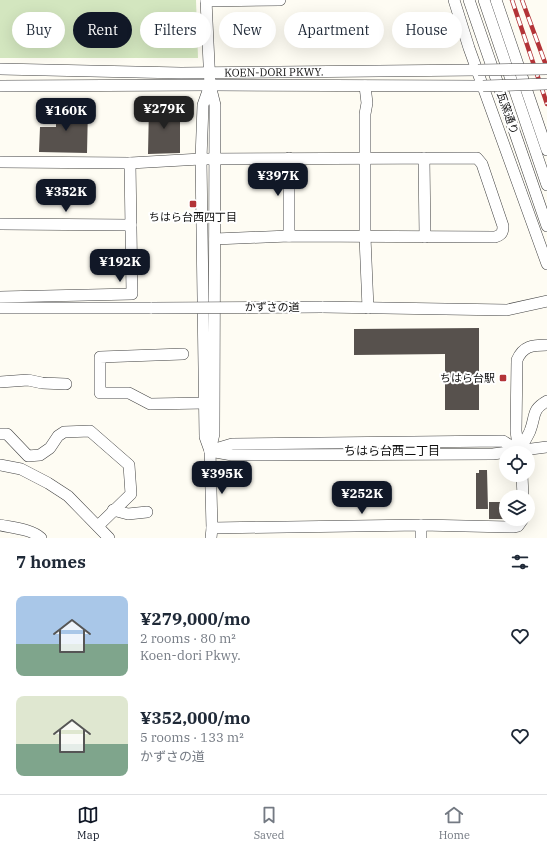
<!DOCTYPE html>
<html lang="en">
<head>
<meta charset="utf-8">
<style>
	:root { --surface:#fff; --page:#f6f6f7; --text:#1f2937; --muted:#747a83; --line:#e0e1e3; --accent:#111827 }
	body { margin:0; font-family:"IBM Plex Serif","Noto Sans JP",serif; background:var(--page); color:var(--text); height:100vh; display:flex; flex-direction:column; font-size:15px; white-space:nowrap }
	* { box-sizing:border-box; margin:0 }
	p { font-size:13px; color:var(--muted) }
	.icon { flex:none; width:22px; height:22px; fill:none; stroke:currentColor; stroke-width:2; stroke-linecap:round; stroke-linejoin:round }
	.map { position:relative; height:538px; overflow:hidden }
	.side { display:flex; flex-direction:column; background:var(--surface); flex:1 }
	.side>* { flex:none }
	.hud { position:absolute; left:12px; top:12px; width:523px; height:36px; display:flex; gap:8px }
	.tools { position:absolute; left:499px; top:446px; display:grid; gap:8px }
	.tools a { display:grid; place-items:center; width:36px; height:36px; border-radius:50%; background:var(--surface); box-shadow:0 4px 16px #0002; font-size:20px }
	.price { position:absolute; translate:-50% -34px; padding:0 9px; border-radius:8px; background:var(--accent); color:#fff; font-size:13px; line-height:26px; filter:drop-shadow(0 1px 2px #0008) }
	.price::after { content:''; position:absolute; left:50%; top:24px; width:12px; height:9px; margin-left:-6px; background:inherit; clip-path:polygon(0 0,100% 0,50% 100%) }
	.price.on { background:#222; color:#fff }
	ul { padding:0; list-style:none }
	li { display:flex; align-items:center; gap:12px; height:100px; padding:0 16px }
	li span { display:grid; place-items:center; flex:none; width:112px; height:80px; border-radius:8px; color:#555 }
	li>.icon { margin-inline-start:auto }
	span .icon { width:48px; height:48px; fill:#fffc; stroke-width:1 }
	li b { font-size:17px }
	h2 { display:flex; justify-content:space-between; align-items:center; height:48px; padding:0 16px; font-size:17px }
	.tag { padding:0 14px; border-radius:18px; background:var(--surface); box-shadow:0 4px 16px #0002; font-size:14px; line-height:36px }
	.tag.on { background:var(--accent); color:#fff }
	.tabs { display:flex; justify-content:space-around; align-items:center; height:56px; border-top:1px solid var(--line); background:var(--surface); font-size:11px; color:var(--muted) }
	.tabs a { display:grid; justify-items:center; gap:2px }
	.tabs .on { color:var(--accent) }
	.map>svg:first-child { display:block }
	.green { fill:#d3e6bf }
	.building { fill:#57514d }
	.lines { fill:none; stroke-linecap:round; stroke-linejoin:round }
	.minor-casing { stroke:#424242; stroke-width:12 }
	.minor { stroke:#fff; stroke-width:11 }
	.rail-casing { stroke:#b33438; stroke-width:4.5 }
	.rail { stroke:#fff; stroke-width:3; stroke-dasharray:9; stroke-linecap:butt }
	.minor-bridge-casing { stroke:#424242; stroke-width:12; stroke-linecap:butt }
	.minor-bridge { stroke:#fff; stroke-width:11 }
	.poi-dot { fill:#b33438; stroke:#fff; stroke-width:1.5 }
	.labels { text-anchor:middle; stroke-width:4; stroke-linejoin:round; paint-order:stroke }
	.street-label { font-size:11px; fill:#0f0f0f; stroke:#fff }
	.poi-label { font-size:11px; fill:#0f0f0f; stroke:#fff }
	.neighbourhood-label { font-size:12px; fill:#0f0f0f; stroke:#fff }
</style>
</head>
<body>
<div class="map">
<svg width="547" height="538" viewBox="0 0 547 538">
	<rect width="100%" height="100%" fill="#fefcf3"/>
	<path class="green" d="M0,0H196L198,58H0Z"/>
	<path class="building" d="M56,106L88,107L87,153L39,152L40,127H56Z
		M149,106H174L180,117V153L148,154Z
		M479,328V410H445V354L354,355V329Z
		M479,470H487L488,509H476V473H479Z
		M489,502H506V519H489Z"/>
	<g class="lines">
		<defs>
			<g id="minor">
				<path d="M206,0L210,85L215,105L214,434L210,451L212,528L211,538"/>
				<path d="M454,0L469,48L547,264"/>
				<path d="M469,0L547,226"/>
				<path d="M484,0L547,185"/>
				<path d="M496,0L547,150"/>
				<path d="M206,1L280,0"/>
				<path id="s1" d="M0,69L181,73L478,70"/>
				<path d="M210,85L203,105L201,159L205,437L210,451"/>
				<path d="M0,86L210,85L483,86"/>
				<path d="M365,86L367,103L365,114V237L368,308"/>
				<path d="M289,158V236"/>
				<path d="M424,158L425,237"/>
				<path d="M0,162L130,163L201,159L477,158L482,164L503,226C503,232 502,235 495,237L289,236L215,239"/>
				<path d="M0,224L131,225"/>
				<path d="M0,297L132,294L130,163"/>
				<path d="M322,307L507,310L547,301"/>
				<path d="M0,308H152"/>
				<path d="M183,354L100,357V393H129L150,404L205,403"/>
				<path d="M0,382L28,380L42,383L66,384"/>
				<path d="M0,434H7L28,456L40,455L50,448L58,436L64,432L90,431L129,465L131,494L98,526"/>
				<path d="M212,450L232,444L503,441L519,451"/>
				<path d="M210,451L232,455L493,454L547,447"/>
				<path d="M519,451C522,445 527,438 530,431C536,416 531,410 547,401"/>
				<path d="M519,453L516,431L517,360C523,346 532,345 547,345"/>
				<path d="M0,465L21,469L48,483L68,496L109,538"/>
				<path d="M522,475L523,497"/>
				<path d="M113,510L128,514L147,512"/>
				<path d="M0,525C14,528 31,529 41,538"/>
				<path d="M421,525V538"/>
				<path d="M212,528L421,525L513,527L518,526L523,519"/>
			</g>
		</defs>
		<use href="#minor" class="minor-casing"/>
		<use href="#minor" class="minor"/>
		<defs>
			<path id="rail" d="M512,0L547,104
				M522,0L547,68"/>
		</defs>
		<use href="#rail" class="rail-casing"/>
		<use href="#rail" class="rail"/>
		<defs>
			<path id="minor-bridge" d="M478,70L547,69
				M483,86L547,84
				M152,308L322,307"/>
		</defs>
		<use href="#minor-bridge" class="minor-bridge-casing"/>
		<use href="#minor-bridge" class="minor-bridge"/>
	</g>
	<g class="poi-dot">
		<rect x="189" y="200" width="8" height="8" rx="2"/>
		<rect x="499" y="374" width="8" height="8" rx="2"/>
	</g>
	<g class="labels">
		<g class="street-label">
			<text dy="4" stroke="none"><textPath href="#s1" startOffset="274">KOEN-DORI PKWY.</textPath></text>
			<text transform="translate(508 113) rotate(71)" y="4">瓦窯通り</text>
			<text x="272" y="311">かずさの道</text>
		</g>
		<g class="poi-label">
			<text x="193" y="221">ちはら台西四丁目</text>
			<text x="495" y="382" text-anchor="end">ちはら台駅</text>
		</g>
		<g class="neighbourhood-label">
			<text x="392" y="455">ちはら台西二丁目</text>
		</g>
	</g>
</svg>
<div class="tools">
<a><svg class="icon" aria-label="locate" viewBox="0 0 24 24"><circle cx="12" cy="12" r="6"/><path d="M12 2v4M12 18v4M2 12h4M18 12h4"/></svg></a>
<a><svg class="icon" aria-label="layers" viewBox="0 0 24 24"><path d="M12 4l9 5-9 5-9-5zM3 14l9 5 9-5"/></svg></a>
</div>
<b class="price on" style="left:164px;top:130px">¥279K</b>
<b class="price" style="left:66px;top:132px">¥160K</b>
<b class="price" style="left:278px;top:197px">¥397K</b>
<b class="price" style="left:66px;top:213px">¥352K</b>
<b class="price" style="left:120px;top:283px">¥192K</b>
<b class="price" style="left:222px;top:495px">¥395K</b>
<b class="price" style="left:362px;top:515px">¥252K</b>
<div class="hud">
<a class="tag">Buy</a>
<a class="tag on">Rent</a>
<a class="tag">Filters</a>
<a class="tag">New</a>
<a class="tag">Apartment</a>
<a class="tag">House</a>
</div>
</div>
<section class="side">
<h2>7 homes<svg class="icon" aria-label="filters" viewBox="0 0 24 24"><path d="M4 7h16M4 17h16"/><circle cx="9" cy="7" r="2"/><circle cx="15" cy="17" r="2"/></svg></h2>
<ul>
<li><span style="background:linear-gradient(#a9c7e8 60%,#7fa58c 0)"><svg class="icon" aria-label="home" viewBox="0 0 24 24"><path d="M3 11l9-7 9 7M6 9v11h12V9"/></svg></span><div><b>¥279,000/mo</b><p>2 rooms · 80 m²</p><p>Koen-dori Pkwy.</p></div><svg class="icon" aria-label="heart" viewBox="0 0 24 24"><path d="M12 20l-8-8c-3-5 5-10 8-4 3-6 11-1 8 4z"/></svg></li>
<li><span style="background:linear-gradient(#dfe7d0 60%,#7fa58c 0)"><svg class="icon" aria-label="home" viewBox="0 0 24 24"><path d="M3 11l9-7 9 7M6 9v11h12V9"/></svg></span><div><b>¥352,000/mo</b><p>5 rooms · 133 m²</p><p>かずさの道</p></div><svg class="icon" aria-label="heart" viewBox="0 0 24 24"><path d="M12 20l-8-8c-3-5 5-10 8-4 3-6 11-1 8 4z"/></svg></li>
</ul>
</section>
<nav class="tabs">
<a class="on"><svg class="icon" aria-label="map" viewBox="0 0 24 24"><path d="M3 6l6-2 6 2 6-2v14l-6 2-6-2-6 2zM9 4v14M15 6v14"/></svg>Map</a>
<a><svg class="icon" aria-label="saved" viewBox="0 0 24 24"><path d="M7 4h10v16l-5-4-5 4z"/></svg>Saved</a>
<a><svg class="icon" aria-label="home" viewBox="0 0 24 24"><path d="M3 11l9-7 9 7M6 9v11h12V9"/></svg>Home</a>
</nav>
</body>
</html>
